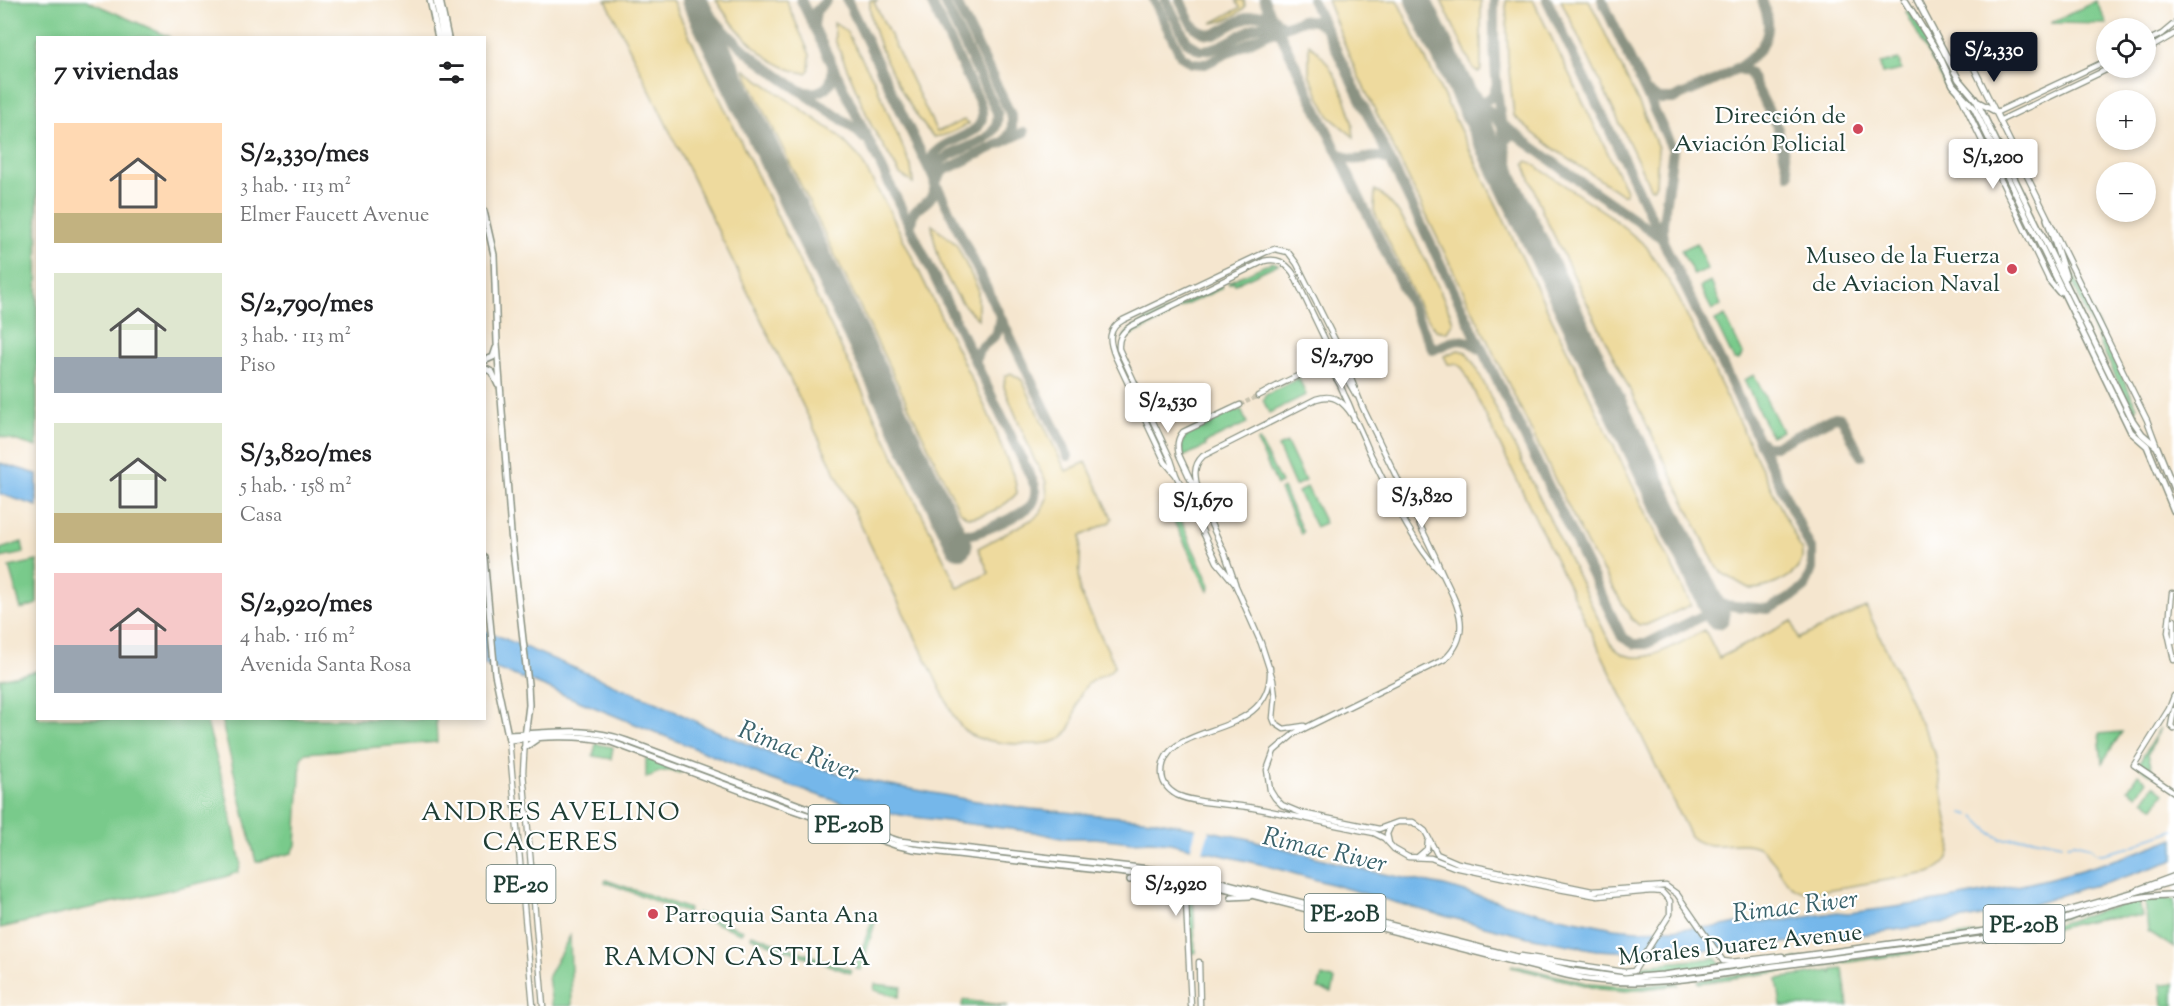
<!DOCTYPE html>
<html lang="es">
<head>
<meta charset="utf-8">
<style>
	:root { --surface:#fff; --page:#f2f2f2; --text:#202124; --muted:#757577; --accent:#111827 }
	body { margin:0; font-family:"Sorts Mill Goudy",serif; background:var(--page); color:var(--text); height:100vh; display:flex; flex-direction:column; font-size:22px; white-space:nowrap }
	* { box-sizing:border-box; margin:0 }
	p { font-size:20px; color:var(--muted) }
	.icon { flex:none; width:33px; height:33px; fill:none; stroke:currentColor; stroke-width:2; stroke-linecap:round; stroke-linejoin:round }
	.map { position:relative; flex:1; overflow:hidden }
	.side { position:absolute; left:36px; top:36px; width:450px; height:684px; display:flex; flex-direction:column; background:var(--surface); border-radius:0px; box-shadow:0 3px 9px #0003 }
	.side>* { flex:none }
	.buttons { position:absolute; left:2096px; top:18px; display:grid; gap:12px }
	.buttons a { display:grid; place-items:center; width:60px; height:60px; border-radius:50%; background:var(--surface); box-shadow:0 3px 9px #0003; font-size:30px }
	.price { position:absolute; translate:-50% -51px; padding:0 14px; border-radius:6px; background:#fff; color:#222; font-size:20px; line-height:39px; filter:drop-shadow(0 2px 3px #0008) }
	.price::after { content:''; position:absolute; left:50%; top:36px; width:18px; height:14px; margin-left:-9px; background:inherit; clip-path:polygon(0 0,100% 0,50% 100%) }
	.price.on { background:var(--accent); color:#fff }
	ul { padding:0; list-style:none }
	li { display:flex; align-items:center; gap:18px; height:150px; padding:0 18px }
	li span { display:grid; place-items:center; flex:none; width:168px; height:120px; border-radius:0px; color:#555 }
	li>.icon { margin-inline-start:auto }
	span .icon { width:72px; height:72px; fill:#fffc; stroke-width:1 }
	li b { font-size:26px }
	h2 { display:flex; justify-content:space-between; align-items:center; height:72px; padding:0 18px; font-size:26px }
	.map>svg:first-child { display:block }
	.green { fill:#79ca8b; stroke:#4c8460; stroke-width:1.5 }
	.sand { fill:#eeda9e; stroke:#868c69; stroke-width:1.5 }
	.water { fill:#74b7ea; stroke:#4a7a8f; stroke-width:1.5 }
	.pier { fill:#f5e6cf }
	.lines { fill:none; stroke-linecap:round; stroke-linejoin:round }
	.stream { stroke:#74b7ea; stroke-width:1.5 }
	.taxiway { stroke:#8a9282; stroke-width:10 }
	.runway { stroke:#8a9282; stroke-width:26 }
	.secondary-tunnel { stroke:#cac4b0; stroke-width:4.5; stroke-dasharray:4.5 2; stroke-linecap:butt }
	.secondary-casing { stroke:#8a9282; stroke-width:7 }
	.primary-casing { stroke:#8a9282; stroke-width:7 }
	.highway-casing { stroke:#8a9282; stroke-width:8 }
	.secondary { stroke:#fff; stroke-width:4.5 }
	.primary { stroke:#fff; stroke-width:4.5 }
	.highway { stroke:#fff; stroke-width:5 }
	.poi-dot { fill:#d1495b; stroke:#fff; stroke-width:2 }
	.labels { text-anchor:middle; stroke-width:4.5; stroke-linejoin:round; paint-order:stroke }
	.shield { fill:#fff; stroke:#627771; stroke-width:1.5 }
	.shield-label { font-size:22px; font-weight:bold; fill:#1f3d34 }
	.poi-label { font-size:24px; fill:#1f3d34; stroke:#fff; text-anchor:end }
	.street-label { font-size:24px; fill:#1f3d34; stroke:#fff }
	.water-label { font-size:26px; font-style:italic; fill:#39626b; stroke:#fff }
	.neighbourhood-label { font-size:26px; letter-spacing:1.5px; fill:#1f3d34; stroke:#fff }
</style>
</head>
<body>
<div class="map">
<svg width="2174" height="1006" viewBox="0 0 2174 1006">
	<rect width="100%" height="100%" fill="#fff"/>
	<filter id="ink" filterUnits="userSpaceOnUse"><feTurbulence type="fractalNoise" baseFrequency=".0167" numOctaves="2"/><feDisplacementMap in="SourceGraphic" scale="12" xChannelSelector="R" yChannelSelector="G"/><feConvolveMatrix kernelMatrix="1 2 1 2 8 2 1 2 1" color-interpolation-filters="sRGB"/></filter>
	<filter id="wash" filterUnits="userSpaceOnUse"><feTurbulence type="fractalNoise" baseFrequency=".008" numOctaves="4" result="noise"/><feDisplacementMap in="SourceGraphic" scale="24" xChannelSelector="R" yChannelSelector="G"/><feGaussianBlur stdDeviation="1.35" result="paint"/><feColorMatrix in="noise" values="0 0 0 0 0 0 0 0 0 0 0 0 0 0 0 0 0 1.4 0 .05"/><feComposite in="paint" operator="in"/></filter>
	<g filter="url(#wash)">
		<rect width="100%" height="100%" fill="#f5e6cf"/>
		<path class="green" d="M0,0H86L170,37L38,38L37,447L0,436Z
			M2096,1L2107,24L2051,23Z
			M1909,10L1940,60V62L1934,64L1906,12Z
			M1899,60L1901,70L1882,74L1880,64Z
			M1943,68L1954,92L1949,95L1938,71Z
			M1697,243L1707,269L1694,275L1681,250Z
			M2059,249L2073,273L2137,407L2134,416L2086,314Z
			M1272,262L1278,264L1235,284L1233,282L1229,284L1228,282Z
			M1711,282L1721,305L1712,310L1700,287Z
			M1221,285L1222,288L1175,310L1174,308Z
			M1168,311L1169,313L1166,315L1167,318L1123,339C1129,325 1154,318 1168,311Z
			M1725,316L1743,354L1739,360H1734L1715,321Z
			M1754,375L1782,431L1771,436L1744,380Z
			M1299,378L1306,395L1269,413L1263,400L1265,398L1264,396Z
			M1235,409L1237,412L1241,410L1247,423L1205,443L1206,446L1183,457L1181,445L1187,433Z
			M1259,440L1281,483L1277,485L1257,442Z
			M1287,443L1305,481L1295,486L1278,447Z
			M1307,487L1325,523L1316,527L1298,492Z
			M1283,488L1303,532L1301,534L1280,490Z
			M1171,494L1190,542L1210,585L1208,591L1163,499Z
			M22,542L24,553L0,558V549Z
			M37,561V604L21,609L9,567Z
			M37,671L38,718L206,719L226,793L241,863L238,872L222,878L0,928V679Z
			M221,719H436L437,742L306,753L301,758L296,845L292,853L256,862Z
			M2160,728L2148,754L2154,776L2142,769L2139,763Z
			M2122,732L2102,763L2099,734Z
			M596,744L613,747L611,759L593,756Z
			M646,758L682,769L680,773C667,768 658,772 646,778Z
			M2138,774L2147,781L2137,795L2128,789Z
			M2154,785L2164,793L2154,807L2144,800Z
			M606,880L689,909L687,913L605,882Z
			M1188,884H1193L1195,953H1191Z
			M2139,892L2142,894L2018,931L1697,976V974L1741,967L2016,928Z
			M2161,899L2174,900V948L2148,931L2145,901Z
			M2137,900H2139L2142,917C2102,914 2069,926 2031,936C2019,939 2006,940 1993,942L1699,983L1698,980L2018,936Z
			M697,913L743,930L741,933L696,916Z
			M873,918L876,919L861,970L855,968Z
			M752,934L851,970L850,973L751,937Z
			M570,936L572,1006H552L548,976Z
			M1715,958L1722,966L1633,976L1639,972L1663,969L1639,971L1643,965Z
			M1512,965L1591,984L1613,986L1634,987L1677,982L1678,985L1627,991L1600,989L1511,967Z
			M1843,969L1848,1006H1781L1777,979L1830,971L1832,973L1833,970Z
			M1322,976L1335,980L1332,992L1318,989Z
			M2174,983V1006H2163L2161,984Z
			M875,984L902,987L899,997L874,990Z
			M963,1000L1009,1006H962Z"/>
		<path class="sand" d="M606,0H672L958,588L989,573L978,548L1035,518L1041,512L1047,498L1046,482L1034,459L1004,387L1005,376L1011,373L1022,380L1066,471L1086,462L1112,518L1110,522L1081,536L1079,582L1080,592L1115,665C1110,676 1094,676 1086,686C1073,700 1078,723 1064,736C1050,750 985,744 969,734C963,730 958,723 954,717Z
			M716,0H786L810,55L809,70L806,73C769,69 735,30 716,0Z
			M870,0H878L874,2L937,132L964,120L969,123C957,130 948,136 934,137C910,114 867,33 870,0Z
			M1236,0H1244L1245,7C1237,16 1223,22 1212,23L1240,8Z
			M1327,0H1397L1691,605L1646,625H1639L1631,618L1587,545L1354,67Z
			M1441,0H1481V70L1478,72L1473,68Z
			M1506,0H1533L1626,190L1625,194H1621C1585,169 1545,146 1514,116L1508,61Z
			M1561,0H1589L1643,112L1658,148L1656,184L1653,188L1650,187Z
			M834,23L846,31L874,80L911,166L913,183L900,174L872,127L835,40Z
			M1309,44C1334,63 1352,105 1354,137L1330,117L1319,96L1309,74Z
			M744,69L838,135L859,157L890,212L988,413L1015,480L1017,493C1006,506 984,518 967,517L959,510Z
			M1528,161L1609,215L1646,246L1674,289L1801,549C1809,573 1769,590 1750,589L1722,573L1715,564L1542,211L1526,168L1525,164Z
			M1375,190C1406,207 1434,280 1450,313L1453,323L1447,332L1437,331L1421,310L1374,211Z
			M932,225L956,244L978,289V319C952,298 935,258 932,225Z
			M1458,350L1466,352L1477,369L1610,643C1635,676 1677,643 1705,630L1719,658L1792,621L1798,639L1866,607L1935,753L1951,842C1951,859 1944,867 1929,873L1808,893C1777,887 1781,859 1758,847C1736,837 1710,855 1690,836L1463,369L1458,364H1448L1444,356Z"/>
		<path class="water" d="M0,463L37,474V506L0,494Z
			M484,630L660,704L707,727L777,756L859,779L970,800L1031,809L1154,820L1245,838L1364,870L1444,886L1540,913L1614,928L1638,930L1717,927L1737,923L1787,920L1837,912L1848,913C1959,900 2070,881 2174,838V860L2107,883L2083,888L2020,909L1937,924L1846,937L1709,950L1631,952L1596,950L1528,937L1429,912L1264,865L1170,843L1151,841L1132,842L1095,838H1061L1034,832L906,816L848,805L772,780L530,681L485,665Z"/>
		<path class="pier" d="M1197,825L1210,828L1202,854L1190,851Z"/>
		<g class="lines">
			<path class="stream" d="M1963,813L1970,815
				M1975,817L1991,833L2001,839L2033,838L2062,844
				M2068,844L2075,843L2091,847
				M2093,849L2094,851
				M2097,853L2102,854L2131,847L2147,839L2174,830"/>
			<path class="taxiway" d="M700,0C728,44 773,72 815,101C832,113 850,123 864,138
				M801,0L1035,486C1036,493 1036,498 1032,504C1025,513 980,534 969,534C958,533 952,526 946,519
				M847,0L1068,456
				M955,0L1012,117V130L1005,141
				M1154,0L1181,56L1192,63L1205,64L1262,36L1302,20L1314,21L1324,27
				M1166,0L1187,42L1200,50C1229,50 1249,21 1279,23
				M1180,0C1188,17 1192,35 1214,34C1232,26 1256,6 1275,19
				M1264,0L1433,350C1450,342 1463,333 1479,349
				M1312,0L1622,637L1634,644H1646L1714,610
				M1494,0C1493,54 1496,109 1509,162C1514,186 1524,209 1532,232
				M1547,0L1812,551V569L1805,587L1792,597L1768,609L1723,605L1711,598L1704,589
				M1602,0L1673,150L1663,223V237
				M814,25L816,11L827,0
				M1431,27L1473,93L1498,121L1568,173L1660,237
				M1736,68L1749,72L1778,129L1789,175
				M802,91C819,96 834,88 832,69
				M1646,91L1660,99H1673C1702,85 1767,65 1768,27C1769,18 1765,8 1762,0
				M1464,94L1476,102C1488,102 1494,97 1496,86
				M1339,153C1356,169 1372,149 1390,161
				M1497,162L1498,147L1509,138
				M929,170C929,130 998,146 979,101L930,0
				M935,183L943,171L1024,132
				M910,228L913,214C919,206 929,203 933,194C938,182 929,170 942,160C960,146 1003,143 997,112L943,0
				M976,364C975,346 988,345 997,333L1000,317
				M1760,441L1766,446H1775L1835,417L1841,418L1843,421L1861,456"/>
			<path class="runway" d="M694,0L959,546
				M1418,0L1717,616"/>
		</g>
	</g>
	<g filter="url(#ink)">
		<g class="lines">
			<path class="secondary-tunnel" d="M1240,405L1258,396"/>
			<defs>
				<path id="secondary" d="M2145,42L2162,34L2174,24
					M2145,51L2174,34
					M1972,64L2147,420L2156,444
					M1959,93L2049,280
					M1997,112L2106,61
					M2001,120L2110,68
					M1258,396C1275,388 1315,361 1332,374C1338,378 1341,387 1344,394C1348,402 1353,411 1354,420
					M1201,504C1199,487 1188,470 1203,456L1316,399C1326,396 1334,396 1342,403C1356,415 1363,438 1371,455C1391,495 1410,540 1441,573
					M1235,583L1225,554L1179,455C1177,446 1177,439 1183,432L1240,405
					M2172,593L2168,632L2174,660
					M2174,620V641
					M2174,696L2169,709L2134,765L2174,792
					M2174,710L2171,726L2174,729
					M1185,881L1191,1006
					M2139,889L2174,876
					M1199,962L1200,1006"/>
				<path id="primary" d="M1176,475L1165,462L1115,356C1109,341 1107,329 1123,320L1266,252L1275,249L1288,252L1297,264L1337,344L1362,406L1435,556C1447,591 1480,626 1445,659L1295,733L1274,751L1267,770L1270,790L1275,798L1282,805L1301,813L1379,829L1398,822H1413L1425,831L1437,854L1458,863L1592,891L1666,886L1677,894L1723,961L1731,962L1782,956
					M1270,668C1274,744 1161,718 1162,773C1162,783 1168,790 1177,795C1193,803 1229,804 1248,807C1290,814 1332,825 1374,833L1384,838L1394,849L1408,857L1431,858L1454,867L1553,888L1598,896L1652,891L1662,892L1670,901V914L1634,971L1625,972L1521,956
					M1304,726L1284,729L1275,723L1273,718L1275,697L1273,680L1261,643L1235,584L1217,562L1176,475L1171,460L1119,349C1118,338 1122,332 1131,326L1264,261C1277,258 1285,262 1293,273L1329,348L1356,395
					M525,738L523,772L543,1006
					M509,740L533,1006
					M1389,843L1387,834L1391,825
					M1419,856L1427,849L1428,841"/>
				<path id="highway" d="M430,0L438,38
					M436,0L443,38
					M440,0L448,38
					M1905,0L1938,53L1953,85L1974,108L2131,432L2147,446L2174,511
					M1917,0L1959,80L1976,100L2133,421L2142,434L2157,447L2174,489
					M1978,102L1997,112
					M484,211L494,255L497,343L511,533L528,684L529,705L525,737
					M2047,219L2066,277
					M2049,280L2059,292
					M484,361L493,357L496,348
					M484,368L492,372L498,385
					M484,557L495,674L509,740C541,737 575,734 608,741L787,808L895,845L913,849L1196,881L1567,975C1636,991 1706,976 1775,966C1852,956 1929,946 2005,936C2062,926 2115,893 2174,895
					M508,735C549,733 587,726 627,741L872,832L899,841L1185,873L1572,971L1624,978L1663,975L2008,928L2174,881
					M524,748L537,739
					M1130,880L1149,875
					M1231,897L1250,896"/>
			</defs>
			<use href="#secondary" class="secondary-casing"/>
			<use href="#primary" class="primary-casing"/>
			<use href="#highway" class="highway-casing"/>
			<use href="#secondary" class="secondary"/>
			<use href="#primary" class="primary"/>
			<use href="#highway" class="highway"/>
		</g>
	</g>
	<g class="poi-dot">
		<circle cx="1858" cy="129" r="6"/>
		<circle cx="2012" cy="269" r="6"/>
		<circle cx="653" cy="914" r="6"/>
	</g>
	<g class="labels">
		<g class="shield">
			<rect x="808.5" y="805" width="81" height="38" rx="4.5"/>
			<rect x="486.5" y="865" width="69" height="38" rx="4.5"/>
			<rect x="1304.5" y="894" width="81" height="38" rx="4.5"/>
			<rect x="1983.5" y="905" width="81" height="38" rx="4.5"/>
		</g>
		<g class="shield-label">
			<text x="849" y="832">PE-20B</text>
			<text x="521" y="892">PE-20</text>
			<text x="1345" y="921">PE-20B</text>
			<text x="2024" y="932">PE-20B</text>
		</g>
		<g class="poi-label">
			<text x="1846" y="123">Dirección de<tspan x="1846" dy="28">Aviación Policial</tspan></text>
			<text x="2000" y="263">Museo de la Fuerza<tspan x="2000" dy="28">de Aviacion Naval</tspan></text>
			<text x="665" y="922" text-anchor="start">Parroquia Santa Ana</text>
		</g>
		<g class="street-label">
			<text transform="translate(1740 944) rotate(-6)" y="8">Morales Duarez Avenue</text>
		</g>
		<g class="water-label">
			<text transform="translate(799 750) rotate(21)" y="9">Rimac River</text>
			<text transform="translate(1325 849) rotate(13)" y="9">Rimac River</text>
			<text transform="translate(1795 905) rotate(-7)" y="9">Rimac River</text>
		</g>
		<g class="neighbourhood-label">
			<text x="551" y="820">ANDRES AVELINO<tspan x="551" dy="30">CACERES</tspan></text>
			<text x="738" y="965">RAMON CASTILLA</text>
		</g>
	</g>
</svg>
<div class="buttons">
<a><svg class="icon" aria-label="locate" viewBox="0 0 24 24"><circle cx="12" cy="12" r="6"/><path d="M12 2v4M12 18v4M2 12h4M18 12h4"/></svg></a>
<a>+</a>
<a>−</a>
</div>
<b class="price on" style="left:1994px;top:83px">S/2,330</b>
<b class="price" style="left:1993px;top:190px">S/1,200</b>
<b class="price" style="left:1342px;top:390px">S/2,790</b>
<b class="price" style="left:1168px;top:434px">S/2,530</b>
<b class="price" style="left:1422px;top:529px">S/3,820</b>
<b class="price" style="left:1203px;top:534px">S/1,670</b>
<b class="price" style="left:1176px;top:917px">S/2,920</b>
<section class="side">
<h2>7 viviendas<svg class="icon" aria-label="filters" viewBox="0 0 24 24"><path d="M4 7h16M4 17h16"/><circle cx="9" cy="7" r="2"/><circle cx="15" cy="17" r="2"/></svg></h2>
<ul>
<li><span style="background:linear-gradient(#ffd9b3 75%,#c2b280 0)"><svg class="icon" aria-label="home" viewBox="0 0 24 24"><path d="M3 11l9-7 9 7M6 9v11h12V9"/></svg></span><div><b>S/2,330/mes</b><p>3 hab. · 113 m²</p><p>Elmer Faucett Avenue</p></div></li>
<li><span style="background:linear-gradient(#dfe7d0 70%,#9aa5b1 0)"><svg class="icon" aria-label="home" viewBox="0 0 24 24"><path d="M3 11l9-7 9 7M6 9v11h12V9"/></svg></span><div><b>S/2,790/mes</b><p>3 hab. · 113 m²</p><p>Piso</p></div></li>
<li><span style="background:linear-gradient(#dfe7d0 75%,#c2b280 0)"><svg class="icon" aria-label="home" viewBox="0 0 24 24"><path d="M3 11l9-7 9 7M6 9v11h12V9"/></svg></span><div><b>S/3,820/mes</b><p>5 hab. · 158 m²</p><p>Casa</p></div></li>
<li><span style="background:linear-gradient(#f6c9c9 60%,#9aa5b1 0)"><svg class="icon" aria-label="home" viewBox="0 0 24 24"><path d="M3 11l9-7 9 7M6 9v11h12V9"/></svg></span><div><b>S/2,920/mes</b><p>4 hab. · 116 m²</p><p>Avenida Santa Rosa</p></div></li>
</ul>
</section>
</div>
</body>
</html>
